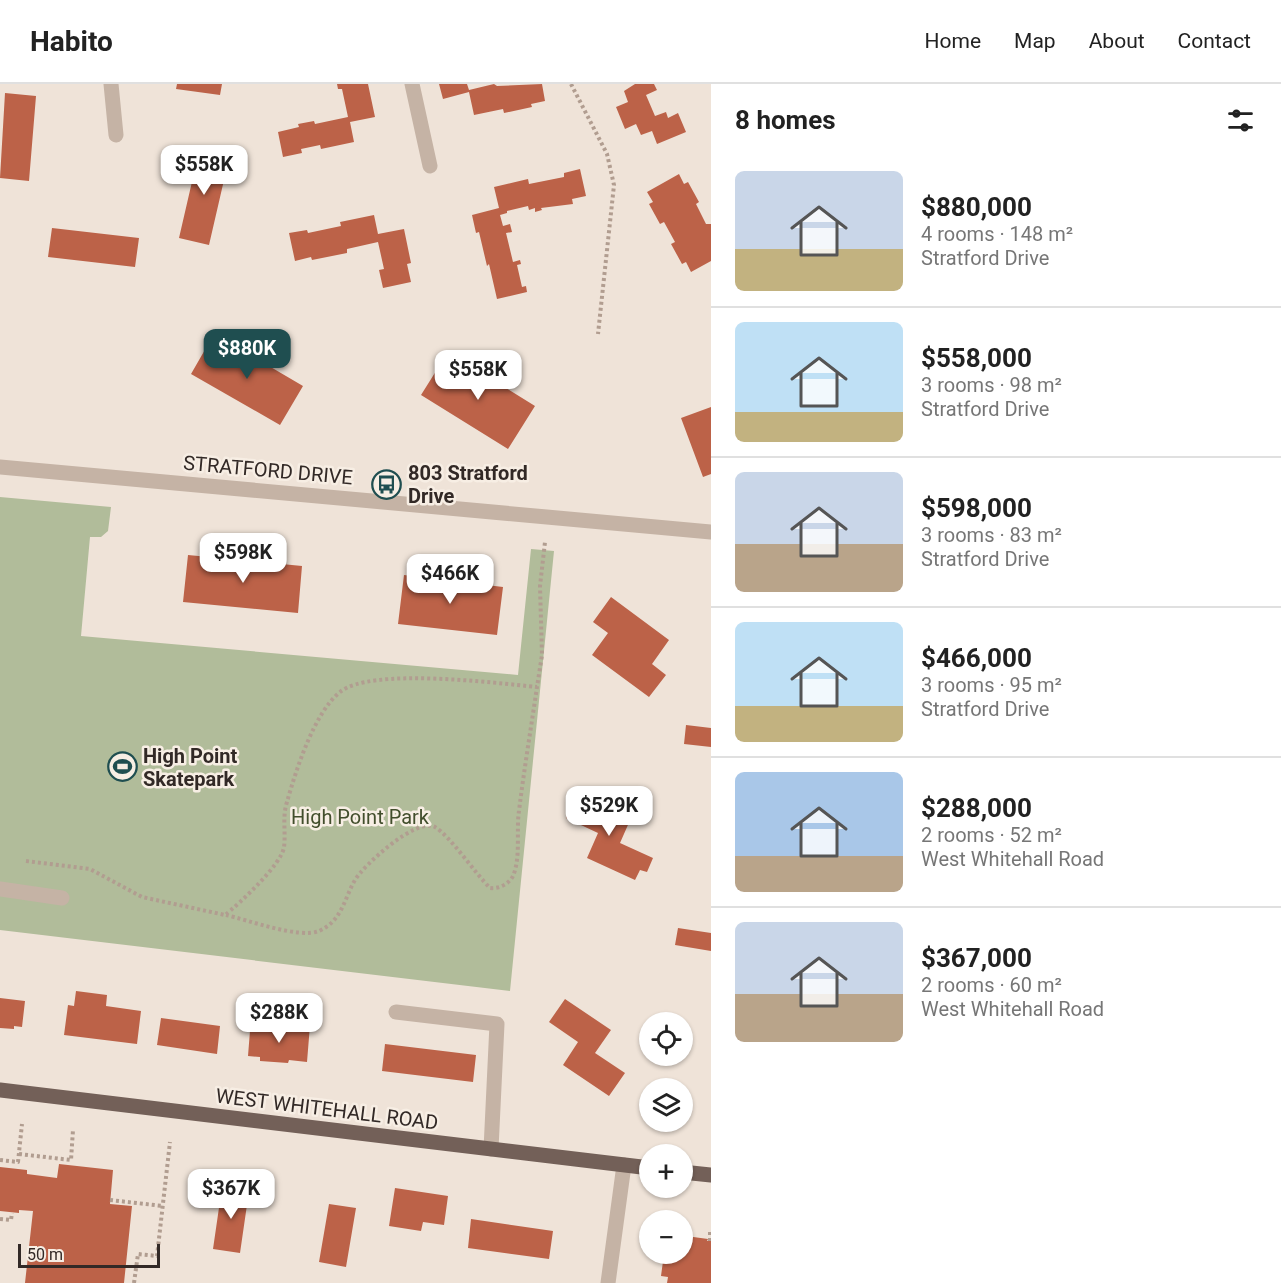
<!DOCTYPE html>
<html lang="en">
<head>
<meta charset="utf-8">
<style>
	:root { --surface:#fff; --page:#f6f6f6; --text:#222; --muted:#767676; --line:#e0e0e0; --accent:#1f4e50 }
	body { margin:0; font-family:Roboto,sans-serif; background:var(--page); color:var(--text); height:100vh; display:flex; flex-direction:column; font-size:22px; white-space:nowrap }
	* { box-sizing:border-box; margin:0 }
	p { font-size:20px; color:var(--muted) }
	.icon { flex:none; width:33px; height:33px; fill:none; stroke:currentColor; stroke-width:2; stroke-linecap:round; stroke-linejoin:round }
	.map { position:relative; flex:1; overflow:hidden }
	.sheet { display:flex; flex-direction:column; background:var(--surface); width:570px }
	.sheet>* { flex:none }
	.controls { position:absolute; left:639px; top:928px; display:grid; gap:12px }
	.controls a { display:grid; place-items:center; width:54px; height:54px; border-radius:50%; background:var(--surface); box-shadow:0 2px 4px #0004; font-size:30px }
	.scale { position:absolute; left:18px; bottom:15px; width:142px; box-sizing:border-box; padding-left:6px; border:3px solid #322926; border-top:0; font-size:16px; line-height:21px; white-space:nowrap; color:#322926; -webkit-text-stroke:4px #f7eee4; paint-order:stroke }
	.price { position:absolute; translate:-50% -51px; padding:0 14px; border-radius:12px; background:#fff; color:#222; font-size:20px; line-height:39px; filter:drop-shadow(0 2px 3px #0008) }
	.price::after { content:''; position:absolute; left:50%; top:36px; width:18px; height:14px; margin-left:-9px; background:inherit; clip-path:polygon(0 0,100% 0,50% 100%) }
	.price.current { background:var(--accent); color:#fff }
	ul { padding:0; list-style:none }
	li { display:flex; align-items:center; gap:18px; height:150px; padding:0 24px }
	li+li { border-top:2px solid var(--line) }
	li span { display:grid; place-items:center; flex:none; width:168px; height:120px; border-radius:9px; color:#555 }
	li>.icon { margin-inline-start:auto }
	span .icon { width:72px; height:72px; fill:#fffc; stroke-width:1 }
	li b { font-size:26px }
	h2 { display:flex; justify-content:space-between; align-items:center; height:72px; padding:0 24px; font-size:26px }
	header { display:flex; align-items:center; gap:36px; box-sizing:border-box; height:84px; padding:0 30px; background:var(--surface); border-bottom:2px solid var(--line) }
	header strong { font-size:28px }
	nav { display:flex; gap:33px; margin-inline-start:auto; font-size:21px }
	main { display:flex; flex:1; min-height:0 }
	.map>svg:first-child { display:block }
	.green { fill:#b1bc9a }
	.building { fill:#bc6248 }
	.lines { fill:none; stroke-linecap:round; stroke-linejoin:round }
	.path { stroke:#b19d90; stroke-width:4; stroke-dasharray:3 3; stroke-linecap:butt }
	.minor { stroke:#c5b3a5; stroke-width:15 }
	.major { stroke:#736058; stroke-width:15 }
	.labels { text-anchor:middle; stroke-width:5; stroke-linejoin:round; paint-order:stroke }
	.street-label { font-size:20px; fill:#322926; stroke:#f7eee4 }
	.poi-label { font-size:20px; font-weight:bold; fill:#322926; stroke:#f7eee4; text-anchor:start }
	.park-label { font-size:20px; fill:#424e2c; stroke:#f7eee4 }
</style>
</head>
<body>
<header>
<strong>Habito</strong>
<nav><a>Home</a><a>Map</a><a>About</a><a>Contact</a></nav>
</header>
<main>
<div class="map">
<svg width="711" height="1199" viewBox="0 0 711 1199">
	<rect width="100%" height="100%" fill="#efe3d8"/>
	<path class="green" d="M0,413L111,423L108,447L101,453H90L81,552L518,591L531,465L554,467L510,907L0,846Z"/>
	<path class="building" d="M177,0H222L220,11L176,5Z
		M337,0H368L375,33L350,38L354,58L321,65L320,61L301,65L302,69L283,73L278,48L299,43L298,40L314,37L315,40L348,33L342,5H338Z
		M439,0H467L469,6L494,0L497,2L542,0L545,17L531,20L532,23L504,29L503,25L474,31L469,8L443,15Z
		M635,0H654L657,6L646,11L655,32L666,28L668,34L678,29L686,48L657,60L652,47L641,51L636,40L625,45L616,23L628,18L624,7Z
		M5,9L36,12L29,97L0,94Z
		M200,63L230,70L209,161L179,154Z
		M580,85L586,112L572,115L573,120L541,124L542,126L535,128V124L529,126L528,122L507,127V129L500,131L503,142L510,140L512,148L506,149L513,178L520,176L521,180L517,181L522,203L526,202L527,208L497,215L489,180L487,182L479,148L476,149L472,131L499,124L494,103L528,95L529,100L564,93V89Z
		M679,90L684,100L688,98L699,118L696,120L706,140H711V177L691,188L686,178L682,180L671,160L675,158L664,138L660,140L649,120L653,118L647,108Z
		M374,131L378,150L404,145L411,179L407,180L411,198L383,204L379,186L384,185L378,158L347,165V169L312,176L311,173L295,177L289,149L307,146L308,149L341,142L340,138Z
		M52,144L139,154L135,183L48,173Z
		M214,250L303,302L280,341L191,290Z
		M448,268L535,322L508,365L421,311Z
		M711,323V390L703,393L681,334Z
		M188,471L302,482L298,529L183,518Z
		M404,491L503,503L497,551L398,540Z
		M611,513L669,556L652,580L666,591L649,613L592,571L608,549L593,538Z
		M686,641L711,644V663L684,660Z
		M577,709L631,734L620,759L653,774L647,788L640,786L635,796L587,774L598,749L566,734Z
		M678,844L711,849V867L675,861Z
		M76,907L107,911L106,922L141,927L137,960L64,951L68,921L74,922Z
		M0,914L25,917L22,943L14,942V945L0,944Z
		M565,915L611,946L595,969L625,989L609,1012L563,981L578,958L549,938Z
		M161,934L220,942L217,970L157,961Z
		M251,934L257,935V943L300,947L301,941H310L307,978L289,976L288,979L260,977V973L248,972Z
		M385,960L476,971L473,998L382,987Z
		M59,1080L113,1086L110,1120L132,1122L124,1199H25L33,1127L19,1126V1129L0,1127V1083L27,1086V1090L57,1094Z
		M222,1103L249,1107L240,1169L213,1165Z
		M395,1104L448,1112L444,1141L423,1138L421,1147L389,1142Z
		M329,1120L356,1124L346,1183L319,1178Z
		M471,1135L553,1147L549,1175L468,1164Z
		M686,1152L708,1155L707,1157H711V1199H667L668,1193L661,1192L664,1170H682V1154L686,1155Z"/>
	<g class="lines">
		<path class="path" d="M571,0L607,70L614,101L598,250
			M26,777L90,785L142,813L225,831C239,820 282,780 284,763C286,748 282,733 287,718C296,686 314,629 340,608C370,583 496,599 537,603L542,571L540,502L545,458
			M226,831C248,836 299,855 319,847C342,837 344,815 355,796C364,781 416,733 435,743C450,752 475,789 490,804C499,805 509,800 513,792C521,773 516,747 519,727C524,686 531,644 537,603
			M19,1070L71,1076L73,1046
			M0,1076L18,1078L22,1040
			M110,1116L163,1122
			M0,1135L11,1136L12,1129
			M710,1157V1145
			M134,1199L138,1170L157,1172L170,1058"/>
		<path class="minor" d="M111,0L116,51
			M412,0L430,82
			M0,383L711,448
			M0,805L62,814
			M396,928L497,940L491,1065
			M608,1199L624,1081"/>
		<path class="major" d="M0,1006L650,1084
			M682,1088L711,1091"/>
	</g>
	<defs>
		<symbol id="bus-ring" viewBox="-11 -11 22 22"><circle r="9.5" fill="#f7eee4" stroke="#1f4e50" stroke-width="1.5"/><path d="M-5-6H5V4H4V6H2V4H-2V6H-4V4H-5ZM-3.5-4V0h7V-4ZM-3.5 1.2v1.5H-2V1.2ZM2 1.2v1.5H3.5V1.2Z" fill="#1f4e50"/></symbol>
		<symbol id="stadium-ring" viewBox="-11 -11 22 22"><circle r="9.5" fill="#f7eee4" stroke="#1f4e50" stroke-width="1.5"/><path d="M0-5a6.5 5 0 1 0 0 10a6.5 5 0 1 0 0-10ZM-3.5-1.8h7v3.6h-7Z" fill="#1f4e50"/></symbol>
	</defs>
	<g fill-rule="evenodd">
		<use href="#bus-ring" x="370" y="384" width="33" height="33"/>
		<use href="#stadium-ring" x="106" y="666" width="33" height="33"/>
	</g>
	<g class="labels">
		<g class="street-label">
			<text transform="translate(268 386) rotate(5)" y="7">STRATFORD DRIVE</text>
			<text transform="translate(327 1025) rotate(7)" y="7">WEST WHITEHALL ROAD</text>
		</g>
		<g class="poi-label">
			<text x="408" y="396">803 Stratford<tspan x="408" dy="23">Drive</tspan></text>
			<text x="143" y="679">High Point<tspan x="143" dy="23">Skatepark</tspan></text>
		</g>
		<g class="park-label">
			<text x="360" y="740">High Point Park</text>
		</g>
	</g>
</svg>
<div class="controls">
<a><svg class="icon" aria-label="locate" viewBox="0 0 24 24"><circle cx="12" cy="12" r="6"/><path d="M12 2v4M12 18v4M2 12h4M18 12h4"/></svg></a>
<a><svg class="icon" aria-label="layers" viewBox="0 0 24 24"><path d="M12 4l9 5-9 5-9-5zM3 14l9 5 9-5"/></svg></a>
<a>+</a>
<a>−</a>
</div>
<div class="scale">50 m</div>
<b class="price" style="left:204px;top:112px">$558K</b>
<b class="price current" style="left:247px;top:296px">$880K</b>
<b class="price" style="left:478px;top:317px">$558K</b>
<b class="price" style="left:243px;top:500px">$598K</b>
<b class="price" style="left:450px;top:521px">$466K</b>
<b class="price" style="left:609px;top:753px">$529K</b>
<b class="price" style="left:279px;top:960px">$288K</b>
<b class="price" style="left:231px;top:1136px">$367K</b>
</div>
<section class="sheet">
<h2>8 homes<svg class="icon" aria-label="filters" viewBox="0 0 24 24"><path d="M4 7h16M4 17h16"/><circle cx="9" cy="7" r="2"/><circle cx="15" cy="17" r="2"/></svg></h2>
<ul>
<li><span style="background:linear-gradient(#c9d6e8 65%,#c2b280 0)"><svg class="icon" aria-label="home" viewBox="0 0 24 24"><path d="M3 11l9-7 9 7M6 9v11h12V9"/></svg></span><div><b>$880,000</b><p>4 rooms · 148 m²</p><p>Stratford Drive</p></div></li>
<li><span style="background:linear-gradient(#bfe0f5 75%,#c2b280 0)"><svg class="icon" aria-label="home" viewBox="0 0 24 24"><path d="M3 11l9-7 9 7M6 9v11h12V9"/></svg></span><div><b>$558,000</b><p>3 rooms · 98 m²</p><p>Stratford Drive</p></div></li>
<li><span style="background:linear-gradient(#c9d6e8 60%,#b9a48a 0)"><svg class="icon" aria-label="home" viewBox="0 0 24 24"><path d="M3 11l9-7 9 7M6 9v11h12V9"/></svg></span><div><b>$598,000</b><p>3 rooms · 83 m²</p><p>Stratford Drive</p></div></li>
<li><span style="background:linear-gradient(#bfe0f5 70%,#c2b280 0)"><svg class="icon" aria-label="home" viewBox="0 0 24 24"><path d="M3 11l9-7 9 7M6 9v11h12V9"/></svg></span><div><b>$466,000</b><p>3 rooms · 95 m²</p><p>Stratford Drive</p></div></li>
<li><span style="background:linear-gradient(#a9c7e8 70%,#b9a48a 0)"><svg class="icon" aria-label="home" viewBox="0 0 24 24"><path d="M3 11l9-7 9 7M6 9v11h12V9"/></svg></span><div><b>$288,000</b><p>2 rooms · 52 m²</p><p>West Whitehall Road</p></div></li>
<li><span style="background:linear-gradient(#c9d6e8 60%,#b9a48a 0)"><svg class="icon" aria-label="home" viewBox="0 0 24 24"><path d="M3 11l9-7 9 7M6 9v11h12V9"/></svg></span><div><b>$367,000</b><p>2 rooms · 60 m²</p><p>West Whitehall Road</p></div></li>
</ul>
</section>
</main>
</body>
</html>
